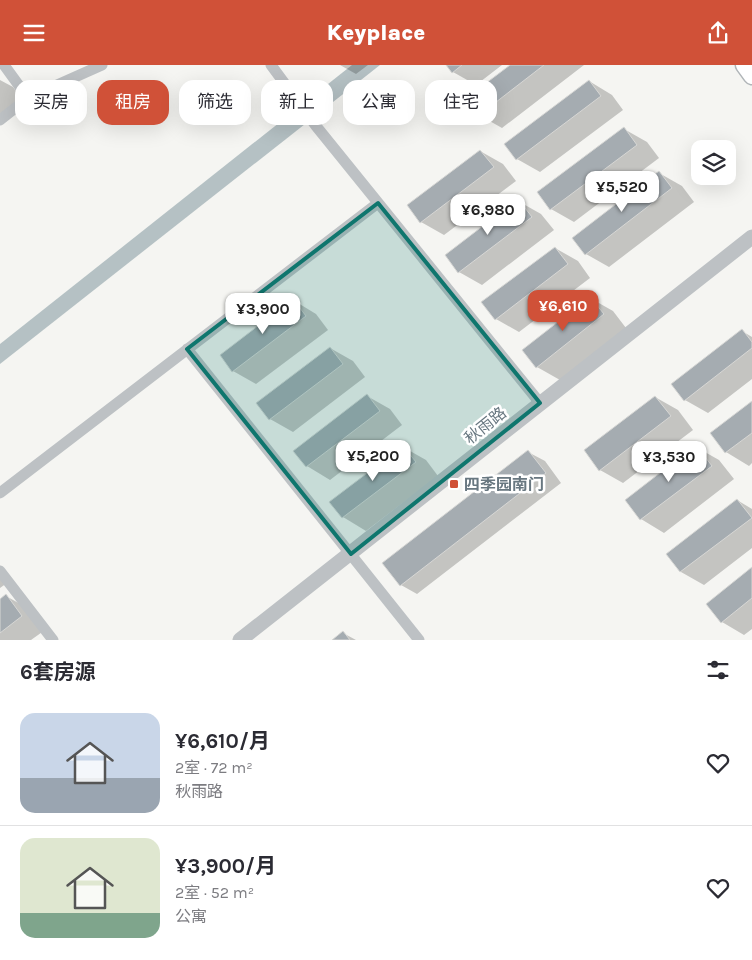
<!DOCTYPE html>
<html lang="zh">
<head>
<meta charset="utf-8">
<style>
	:root { --surface:#fff; --page:#f7f7f7; --text:#2b2b33; --muted:#7c7c81; --line:#e1e1e2; --accent:#d05138 }
	body { margin:0; font-family:Karla,"Noto Sans SC",sans-serif; background:var(--page); color:var(--text); height:100vh; display:flex; flex-direction:column; font-size:19px; white-space:nowrap }
	* { box-sizing:border-box; margin:0 }
	p { font-size:16px; color:var(--muted) }
	.icon { flex:none; width:28px; height:28px; fill:none; stroke:currentColor; stroke-width:2; stroke-linecap:round; stroke-linejoin:round }
	.map { position:relative; height:575px; overflow:hidden }
	.details { display:flex; flex-direction:column; background:var(--surface); flex:1 }
	.details>* { flex:none }
	.guide { position:absolute; left:15px; top:15px; width:500px; height:45px; display:flex; gap:10px }
	.buttons { position:absolute; left:691px; top:75px; display:grid; gap:10px }
	.buttons a { display:grid; place-items:center; width:45px; height:45px; border-radius:10px; background:var(--surface); box-shadow:0 5px 20px #0002; font-size:25px }
	.price { position:absolute; translate:-50% -42px; padding:0 11px; border-radius:10px; background:#fff; color:#222; font-size:16px; line-height:32px; filter:drop-shadow(0 1px 2px #0008) }
	.price::after { content:''; position:absolute; left:50%; top:30px; width:15px; height:11px; margin-left:-8px; background:inherit; clip-path:polygon(0 0,100% 0,50% 100%) }
	.price.active { background:var(--accent); color:#fff }
	ul { padding:0; list-style:none }
	li { display:flex; align-items:center; gap:15px; height:125px; padding:0 20px }
	li+li { border-top:1px solid var(--line) }
	li span { display:grid; place-items:center; flex:none; width:140px; height:100px; border-radius:15px; color:#555 }
	li>.icon { margin-inline-start:auto }
	span .icon { width:60px; height:60px; fill:#fffc; stroke-width:1 }
	li b { font-size:21px }
	h2 { display:flex; justify-content:space-between; align-items:center; height:60px; padding:0 20px; font-size:21px }
	.chip { padding:0 18px; border-radius:15px; background:var(--surface); box-shadow:0 5px 20px #0002; font-size:18px; line-height:45px }
	.chip.active { background:var(--accent); color:#fff }
	header { display:flex; justify-content:space-between; align-items:center; height:65px; padding:0 20px; background:var(--accent); color:#fff; font-size:22px; font-weight:800 }
	.map>svg:first-child { display:block }
	.water { fill:#b5c1c4 }
	.shadow { fill:#0003 }
	.building { fill:#a5acb1; stroke:#d7d7d5 }
	.lines { fill:none; stroke-linecap:round; stroke-linejoin:round }
	.secondary-casing { stroke:#b0b5b8; stroke-width:19 }
	.minor { stroke:#bdc1c4; stroke-width:11 }
	.tertiary { stroke:#bdc1c4; stroke-width:15 }
	.secondary { stroke:#fff; stroke-width:16 }
	.marked { fill:#0f766e; fill-opacity:0.2; stroke:#0f766e; stroke-width:4; stroke-linejoin:round }
	.poi-dot { fill:#d05138; stroke:#fff; stroke-width:2 }
	.labels { text-anchor:middle; stroke-width:5; stroke-linejoin:round; paint-order:stroke }
	.street-label { font-size:16px; fill:#687780; stroke:#fff }
	.poi-label { font-size:16px; font-weight:bold; fill:#687780; stroke:#fff; text-anchor:start }
</style>
</head>
<body>
<header><svg class="icon" aria-label="menu" viewBox="0 0 24 24"><path d="M4 6h16M4 12h16M4 18h16"/></svg>Keyplace<svg class="icon" aria-label="share" viewBox="0 0 24 24"><path d="M12 15V3M7 8l5-5 5 5M5 13v7h14v-7"/></svg></header>
<div class="map">
<svg width="752" height="575" viewBox="0 0 752 575">
	<rect width="100%" height="100%" fill="#f5f5f2"/>
	<path class="water" d="M352,0H380L0,299V279Z"/>
	<path class="shadow" d="M340,0H368L356,9Z
		M448,0H502L476,20L453,7Z
		M512,0H584L502,63L479,50Z
		M0,15L13,22L24,37L0,55Z
		M589,16L612,30L623,45L540,107L517,94Z
		M624,64L647,77L659,93L574,157L551,144Z
		M480,86L503,99L516,116L444,170L421,157Z
		M659,108L682,121L694,137L609,202L586,189L574,173Z
		M518,136L541,149L554,165L482,220L459,207Z
		M555,183L578,196L590,213L519,267L496,254Z
		M590,233L613,246L626,263L560,315L537,302Z
		M293,235L316,249L328,265L256,319L233,306L221,290Z
		M742,266L752,272V314L708,348L685,335Z
		M330,283L353,296L365,312L293,367L270,354Z
		M367,331L390,344L402,360L330,415L307,401L295,386Z
		M655,332L678,345L693,365L623,418L600,405Z
		M752,337V398L749,401L726,387L711,368Z
		M403,382L426,395L438,411L366,466L343,452Z
		M696,382L719,395L734,414L664,468L641,454L626,435Z
		M528,387L545,396L561,418L417,529L401,520Z
		M737,435L752,444V483L704,520L681,507L668,489Z
		M752,504V564L744,570L722,557Z
		M0,508L7,518L0,523Z
		M6,531L29,544L45,565L31,575H0V535Z
		M343,568L356,575H334Z"/>
	<path class="building" d="M446,0H462L452,8Z
		M510,0H544L478,51L465,34Z
		M589,15L601,31L516,95L504,79Z
		M624,62L637,80L550,145L537,127Z
		M480,85L494,102L420,158L407,140Z
		M659,106L672,123L585,190L572,173Z
		M518,134L532,152L458,208L445,190Z
		M555,182L568,199L495,255L481,237Z
		M590,232L604,249L536,303L522,285Z
		M293,234L306,251L232,307L220,290Z
		M742,264L752,277V283L684,336L671,319Z
		M330,282L343,299L269,355L256,338Z
		M367,329L380,346L306,402L293,386Z
		M655,331L671,351L599,406L584,385Z
		M752,336V368L725,388L710,368Z
		M696,380L712,401L640,455L625,435Z
		M403,381L416,397L342,453L329,437Z
		M528,385L546,408L400,521L382,498Z
		M737,434L752,453L680,507L666,489Z
		M752,502V533L721,558L706,539Z
		M6,529L22,551L0,568V534Z
		M343,566L350,575H332Z"/>
	<g class="lines">
		<defs>
			<path id="secondary" d="M744,0L752,11"/>
		</defs>
		<use href="#secondary" class="secondary-casing"/>
		<path class="minor" d="M4,0L28,33
			M271,0L316,61L540,338
			M0,55L28,33L102,0
			M187,284L419,575
			M0,428L378,138
			M0,506L53,575"/>
		<path class="tertiary" d="M240,575L752,172"/>
		<use href="#secondary" class="secondary"/>
	</g>
	<path class="marked" d="M378,138L540,338L351,489L187,284Z"/>
	<rect class="poi-dot" x="449" y="414" width="10" height="10" rx="2.5"/>
	<g class="labels">
		<g class="street-label">
			<text transform="translate(485 360) rotate(-39)" y="6">秋雨路</text>
		</g>
		<g class="poi-label">
			<text x="464" y="425">四季园南门</text>
		</g>
	</g>
</svg>
<div class="buttons">
<a><svg class="icon" aria-label="layers" viewBox="0 0 24 24"><path d="M12 4l9 5-9 5-9-5zM3 14l9 5 9-5"/></svg></a>
</div>
<b class="price" style="left:622px;top:148px">¥5,520</b>
<b class="price" style="left:488px;top:171px">¥6,980</b>
<b class="price active" style="left:563px;top:267px">¥6,610</b>
<b class="price" style="left:263px;top:270px">¥3,900</b>
<b class="price" style="left:373px;top:417px">¥5,200</b>
<b class="price" style="left:669px;top:418px">¥3,530</b>
<div class="guide">
<a class="chip">买房</a>
<a class="chip active">租房</a>
<a class="chip">筛选</a>
<a class="chip">新上</a>
<a class="chip">公寓</a>
<a class="chip">住宅</a>
</div>
</div>
<section class="details">
<h2>6套房源<svg class="icon" aria-label="filters" viewBox="0 0 24 24"><path d="M4 7h16M4 17h16"/><circle cx="9" cy="7" r="2"/><circle cx="15" cy="17" r="2"/></svg></h2>
<ul>
<li><span style="background:linear-gradient(#c9d6e8 65%,#9aa5b1 0)"><svg class="icon" aria-label="home" viewBox="0 0 24 24"><path d="M3 11l9-7 9 7M6 9v11h12V9"/></svg></span><div><b>¥6,610/月</b><p>2室 · 72 m²</p><p>秋雨路</p></div><svg class="icon" aria-label="heart" viewBox="0 0 24 24"><path d="M12 20l-8-8c-3-5 5-10 8-4 3-6 11-1 8 4z"/></svg></li>
<li><span style="background:linear-gradient(#dfe7d0 75%,#7fa58c 0)"><svg class="icon" aria-label="home" viewBox="0 0 24 24"><path d="M3 11l9-7 9 7M6 9v11h12V9"/></svg></span><div><b>¥3,900/月</b><p>2室 · 52 m²</p><p>公寓</p></div><svg class="icon" aria-label="heart" viewBox="0 0 24 24"><path d="M12 20l-8-8c-3-5 5-10 8-4 3-6 11-1 8 4z"/></svg></li>
</ul>
</section>
</body>
</html>
